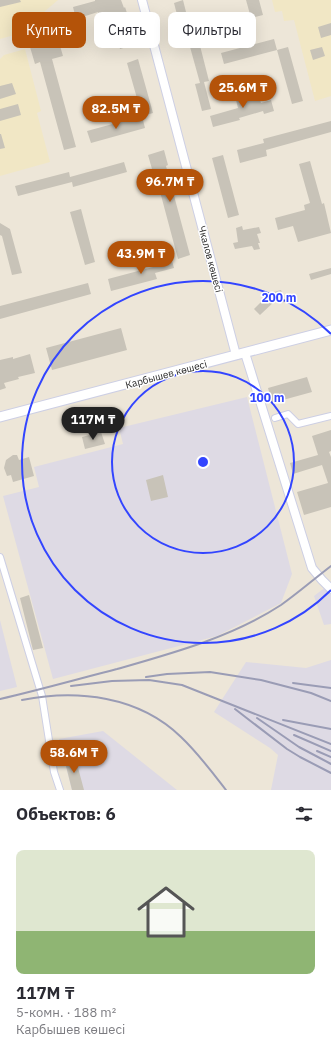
<!DOCTYPE html>
<html lang="ru">
<head>
<meta charset="utf-8">
<style>
	:root { --surface:#fff; --page:#f2f2f3; --text:#2b2b33; --muted:#7c7c81; --accent:#b45309 }
	body { margin:0; font-family:"IBM Plex Sans",sans-serif; background:var(--page); color:var(--text); height:100vh; display:flex; flex-direction:column; font-size:15px; white-space:nowrap }
	* { box-sizing:border-box; margin:0 }
	p { font-size:13px; color:var(--muted) }
	.icon { flex:none; width:22px; height:22px; fill:none; stroke:currentColor; stroke-width:2; stroke-linecap:round; stroke-linejoin:round }
	.map { position:relative; height:790px; overflow:hidden }
	.sheet { display:flex; flex-direction:column; background:var(--surface); flex:1 }
	.sheet>* { flex:none }
	.banner { position:absolute; left:12px; top:12px; width:307px; height:36px; display:flex; gap:8px }
	.price { position:absolute; translate:-50% -34px; padding:0 9px; border-radius:14px; background:var(--accent); color:#fff; font-size:13px; line-height:26px; filter:drop-shadow(0 1px 2px #0008) }
	.price::after { content:''; position:absolute; left:50%; top:24px; width:12px; height:9px; margin-left:-6px; background:inherit; clip-path:polygon(0 0,100% 0,50% 100%) }
	.price.current { background:#222; color:#fff }
	ul { padding:0; list-style:none }
	li { display:grid; align-content:center; gap:8px; height:212px; padding:0 16px }
	li span { display:grid; place-items:center; height:124px; border-radius:8px; color:#555 }
	li>.icon { margin-inline-start:auto }
	span .icon { width:72px; height:72px; fill:#fffc; stroke-width:1 }
	li b { font-size:17px }
	h2 { display:flex; justify-content:space-between; align-items:center; height:48px; padding:0 16px; font-size:17px }
	.chip { padding:0 14px; border-radius:8px; background:var(--surface); box-shadow:0 4px 16px #0002; font-size:14px; line-height:36px }
	.chip.current { background:var(--accent); color:#fff }
	.map>svg:first-child { display:block }
	.industrial { fill:#dedae4 }
	.education { fill:#f1e7c5 }
	.building { fill:#c8c3b8 }
	.lines { fill:none; stroke-linecap:round; stroke-linejoin:round }
	.minor-casing { stroke:#cdcfe4; stroke-width:8 }
	.tertiary-casing { stroke:#cdcfe4; stroke-width:10 }
	.secondary-casing { stroke:#cdcfe4; stroke-width:11 }
	.minor { stroke:#fff; stroke-width:6 }
	.tertiary { stroke:#fff; stroke-width:8 }
	.secondary { stroke:#fff; stroke-width:9 }
	.rail { stroke:#9a9cb5; stroke-width:2 }
	.ring { fill:none; stroke:#3345ff; stroke-width:2 }
	.labels { text-anchor:middle; stroke-width:3; stroke-linejoin:round; paint-order:stroke }
	.street-label { font-size:10px; fill:#282828; stroke:#fff }
	.centre { fill:#3345ff; stroke:#fff; stroke-width:2 }
	.ring-label { font-size:12px; text-anchor:middle; font-weight:bold; fill:#3345ff; stroke:#fff; stroke-width:3; stroke-linejoin:round; paint-order:stroke }
</style>
</head>
<body>
<div class="map">
<svg width="331" height="790" viewBox="0 0 331 790">
	<rect width="100%" height="100%" fill="#ede6d8"/>
	<path class="industrial" d="M247,397L292,574L281,603L217,636L53,679L3,496L39,487L34,467L123,444L119,428Z
		M331,583V624L324,625L314,596Z
		M0,620L17,687L0,691Z
		M331,660V790H271L278,755L270,748L214,712L246,662L306,668Z
		M103,731L177,790H72L59,739Z"/>
	<path class="education" d="M0,0H58L18,34L0,39Z
		M272,0H331V96L315,101L294,20L284,21L282,11L275,12Z
		M25,49L41,111L37,113L50,162L0,176V59L4,55Z"/>
	<path class="building" d="M0,0H20L21,2L0,7Z
		M95,0H121L124,8L125,7L127,13H125L129,26L124,27L130,46L120,49L114,30L104,33L98,12L76,19L73,7L95,1Z
		M183,0L190,28L195,26L209,81L204,82L211,109L202,111L195,84L200,83L185,29L181,30L174,3Z
		M246,0H259L263,15L251,18Z
		M331,23V35L321,38L318,27Z
		M58,39L63,56L52,59L76,147L64,150L40,62L35,64L30,47Z
		M274,39L277,50L224,64L221,53Z
		M288,47L303,101L292,104L277,50Z
		M322,47L325,56L313,60L310,50Z
		M138,59L153,113L142,116L127,63Z
		M12,83L16,94L0,99V86Z
		M257,89L261,103L271,100L274,111L264,114L263,111L239,118L240,120L213,127L210,116L238,108L235,96Z
		M18,104L21,115L0,121V109Z
		M142,116L145,128L91,143L87,131Z
		M331,121V132L266,150L267,156L240,163L237,150L264,143L263,139Z
		M0,134H1L5,148L0,149Z
		M164,150L168,165L166,166L190,255L178,259L154,169H152L148,155Z
		M223,155L239,215L228,218L212,158Z
		M310,161L322,204L324,203L331,233L298,242L293,226L278,230L275,218L305,210L304,205L310,203L299,164Z
		M124,162L127,172L73,187L72,182L18,196L15,186L69,172L70,177Z
		M81,209L95,262L85,265L70,212Z
		M0,223L10,229L22,273L12,275L2,236L0,235Z
		M242,226L243,230L259,227L261,233L257,234L260,243H258L260,249L254,250L252,246L235,249L233,243L238,242L236,228Z
		M171,257L174,268L155,273L157,279L111,291L108,279L153,267L152,262Z
		M331,268V274L311,280L309,274Z
		M88,283L91,294L0,319V306Z
		M281,290L285,302L278,303L277,299L260,315L254,309L270,293Z
		M121,328L127,350L52,370L46,348Z
		M30,354L35,373L18,377L19,379L4,383L6,388L0,390V360L13,357V359Z
		M307,377L312,392L272,403L268,388Z
		M331,430V451L329,452L331,457V507L304,515L297,492L328,483L322,465L293,474L290,463L318,455L312,436Z
		M101,432L105,444L85,449L82,437Z
		M13,455H17L19,460L29,457L34,476L13,482L11,475L7,476L4,468L6,460Z
		M163,475L168,497L151,501L146,480Z
		M29,595L43,648L33,650L20,598Z
		M70,756L72,761L76,760L84,790H72L64,758Z"/>
	<g class="lines">
		<defs>
			<path id="minor" d="M275,418L288,414L298,424L331,416
				M0,557L42,696L54,772L60,790"/>
			<path id="tertiary" d="M142,0L236,355
				M245,353L312,568L322,580L331,589"/>
			<path id="secondary" d="M0,417L331,330"/>
		</defs>
		<use href="#minor" class="minor-casing"/>
		<use href="#tertiary" class="tertiary-casing"/>
		<use href="#secondary" class="secondary-casing"/>
		<use href="#minor" class="minor"/>
		<use href="#tertiary" class="tertiary"/>
		<use href="#secondary" class="secondary"/>
		<path class="rail" d="M146,677L167,674L210,672L261,680L311,693L331,701
			M293,683L331,688
			M71,686L112,681L149,680L182,685L331,744
			M0,699C39,690 78,679 117,669C173,653 232,637 281,605C298,593 314,579 331,566
			M22,700C77,689 139,696 181,737C198,753 212,772 226,790
			M235,709L287,749L300,757L331,773
			M257,718L299,747L331,764
			M283,720L331,729
			M294,735L331,751
			M317,751L331,757"/>
	</g>
	<g class="ring">
		<circle cx="203" cy="462" r="91"/>
		<path d="M331 590A181 181 0 1 1 331 334"/>
	</g>
	<g class="labels">
		<g class="street-label">
			<text transform="translate(211 259) rotate(75)" y="4">Чкалов көшесі</text>
			<text transform="translate(166 374) rotate(-15)" y="4">Карбышев көшесі</text>
		</g>
	</g>
	<circle cx="203" cy="462" r="6" class="centre"/>
	<g class="ring-label">
		<text x="279" y="302">200 m</text>
		<text x="267" y="402">100 m</text>
	</g>
</svg>
<b class="price" style="left:243px;top:109px">25.6M ₸</b>
<b class="price" style="left:116px;top:130px">82.5M ₸</b>
<b class="price" style="left:170px;top:203px">96.7M ₸</b>
<b class="price" style="left:141px;top:275px">43.9M ₸</b>
<b class="price current" style="left:93px;top:441px">117M ₸</b>
<b class="price" style="left:74px;top:774px">58.6M ₸</b>
<div class="banner">
<a class="chip current">Купить</a>
<a class="chip">Снять</a>
<a class="chip">Фильтры</a>
</div>
</div>
<section class="sheet">
<h2>Объектов: 6<svg class="icon" aria-label="filters" viewBox="0 0 24 24"><path d="M4 7h16M4 17h16"/><circle cx="9" cy="7" r="2"/><circle cx="15" cy="17" r="2"/></svg></h2>
<ul>
<li><span style="background:linear-gradient(#dfe7d0 65%,#8fb573 0)"><svg class="icon" aria-label="home" viewBox="0 0 24 24"><path d="M3 11l9-7 9 7M6 9v11h12V9"/></svg></span><div><b>117M ₸</b><p>5-комн. · 188 m²</p><p>Карбышев көшесі</p></div></li>
</ul>
</section>
</body>
</html>
